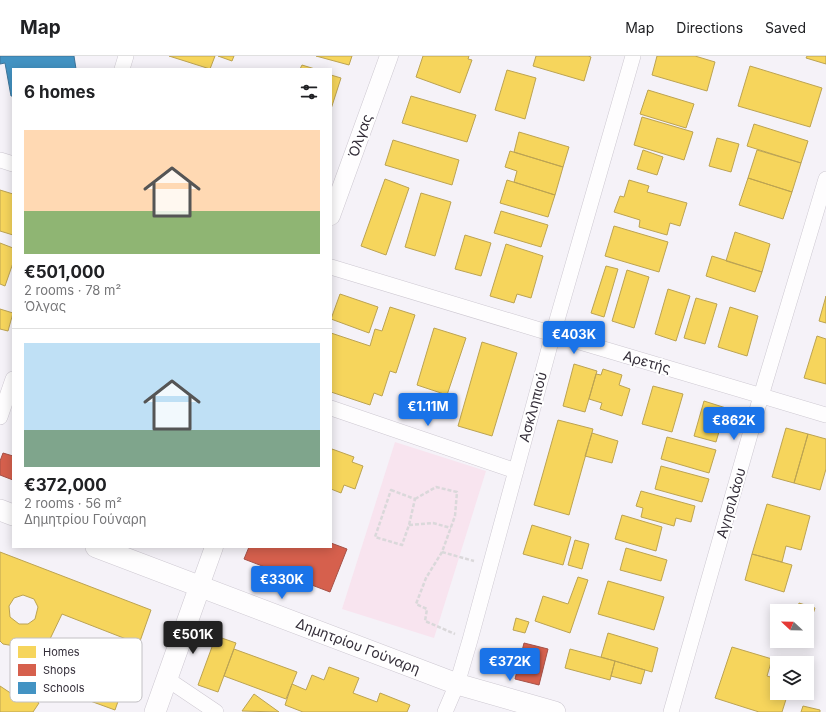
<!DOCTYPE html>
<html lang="en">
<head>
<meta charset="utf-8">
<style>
	:root { --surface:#fff; --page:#f2f2f2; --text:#202124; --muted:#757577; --line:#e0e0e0; --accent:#1a73e8 }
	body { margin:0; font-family:Inter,sans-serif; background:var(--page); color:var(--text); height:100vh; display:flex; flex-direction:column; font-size:15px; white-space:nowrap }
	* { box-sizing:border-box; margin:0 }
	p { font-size:13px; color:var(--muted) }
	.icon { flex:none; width:22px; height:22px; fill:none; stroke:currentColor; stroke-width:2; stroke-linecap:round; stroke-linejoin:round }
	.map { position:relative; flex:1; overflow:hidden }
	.side { position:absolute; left:12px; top:12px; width:320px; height:480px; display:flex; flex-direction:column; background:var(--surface); border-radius:0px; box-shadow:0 2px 10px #0003 }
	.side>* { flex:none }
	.needle { width:26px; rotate:292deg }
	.fabs { position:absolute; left:770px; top:548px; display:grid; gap:8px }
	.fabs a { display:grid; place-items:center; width:44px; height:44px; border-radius:0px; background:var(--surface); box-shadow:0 2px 10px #0003; font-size:20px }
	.price { position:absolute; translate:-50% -34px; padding:0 9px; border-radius:4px; background:var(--accent); color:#fff; font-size:13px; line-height:26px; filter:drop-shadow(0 1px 2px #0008) }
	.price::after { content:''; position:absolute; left:50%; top:24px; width:12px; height:9px; margin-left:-6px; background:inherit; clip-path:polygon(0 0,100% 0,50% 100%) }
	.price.selected { background:#222; color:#fff }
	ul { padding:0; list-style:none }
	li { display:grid; align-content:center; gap:8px; height:212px; padding:0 12px }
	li+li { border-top:1px solid var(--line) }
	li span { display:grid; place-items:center; height:124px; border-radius:0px; color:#555 }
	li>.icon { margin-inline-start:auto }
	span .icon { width:72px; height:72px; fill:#fffc; stroke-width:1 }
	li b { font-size:17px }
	h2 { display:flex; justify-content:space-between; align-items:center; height:48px; padding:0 12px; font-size:17px }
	header { display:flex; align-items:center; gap:24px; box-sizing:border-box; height:56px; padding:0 20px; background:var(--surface); border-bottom:1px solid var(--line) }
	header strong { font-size:19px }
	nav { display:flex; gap:22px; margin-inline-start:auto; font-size:14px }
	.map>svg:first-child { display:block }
	.green { fill:#f8e4ef }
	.homes { fill:#f6d55c; stroke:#bca352; fill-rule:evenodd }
	.shops { fill:#d6604d; stroke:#a55147 }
	.schools { fill:#4393c3; stroke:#3e759a }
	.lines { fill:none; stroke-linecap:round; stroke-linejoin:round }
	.minor-casing { stroke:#cdc8d1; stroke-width:16 }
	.tertiary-casing { stroke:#cdc8d1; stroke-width:19 }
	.secondary-casing { stroke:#cdc8d1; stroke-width:22 }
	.path { stroke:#dad8da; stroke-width:2.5; stroke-dasharray:4 2; stroke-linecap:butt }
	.minor { stroke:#fefdfe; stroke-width:15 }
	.tertiary { stroke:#fefdfe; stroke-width:18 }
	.secondary { stroke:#fefdfe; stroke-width:21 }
	.labels { text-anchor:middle; stroke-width:4; stroke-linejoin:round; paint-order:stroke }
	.street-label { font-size:14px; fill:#342e39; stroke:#fff }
	.key { fill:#fff; stroke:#c2c0c4; stroke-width:1 }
	.key-label { font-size:11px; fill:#342e39 }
</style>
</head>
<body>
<header>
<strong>Map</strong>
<nav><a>Map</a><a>Directions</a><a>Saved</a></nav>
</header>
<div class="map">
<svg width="826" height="656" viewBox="0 0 826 656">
	<rect width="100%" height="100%" fill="#f5f2f8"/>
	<path class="green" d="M395,386L486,415L434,582L342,553Z"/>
	<path class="homes" d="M169,0H215L210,13Z
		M218,0H234L232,5Z
		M316,0H352L349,9Z
		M423,0H469L468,3L472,4L460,37L416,21Z
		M536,0H588L591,1L584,25L533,10Z
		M657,0H695L715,6L707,35L652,19Z
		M807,0H826V8L806,2Z
		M302,9L315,13H300Z
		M750,10L822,32L810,71L738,50Z
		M507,14L536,22L525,63L495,54Z
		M331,19L341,22L331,53Z
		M648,34L694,48L686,72L640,58Z
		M411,40L476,59L467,86L402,67Z
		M642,61L693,76L684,104L634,89Z
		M754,68L808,85L801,107L747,90Z
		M519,76L569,91L563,111L514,96Z
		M717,82L739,88L731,116L709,110Z
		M393,84L459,104L452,129L385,109Z
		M643,94L663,101L657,119L637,113Z
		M757,94L801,107L792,136L748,122Z
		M510,95L563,111L555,139L514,126L517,115L505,111Z
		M748,122L792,136L783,163L739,149Z
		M385,123L409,132L386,199L361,190Z
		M507,124L555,139L548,161L500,147Z
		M629,124L649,130L647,136L687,147L680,170L670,167L667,179L639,171L640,164L614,156L620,140L624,141Z
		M0,134L13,138V179L0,175Z
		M421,137L451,146L435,200L405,191Z
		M501,155L548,169L541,191L494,177Z
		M614,170L668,186L659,216L605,200Z
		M735,176L770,188L762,216L726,205Z
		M465,179L491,187L481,220L455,213Z
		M0,187L13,192V207L5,230L0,228Z
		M506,188L543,200L531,242L517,238L514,247L490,240Z
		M712,200L762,216L755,236L706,220Z
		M606,210L618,213L604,261L591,257Z
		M627,214L649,221L634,272L612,265Z
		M668,233L690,240L676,285L655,278Z
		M340,238L378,251L369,277L331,263Z
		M826,240V267L819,265Z
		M696,242L717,248L705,288L684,282Z
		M390,251L415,259L396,317L390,315L382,340L374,337L370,349L331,336V277L370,290L375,273L382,275Z
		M730,251L758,260L747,300L718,291Z
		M0,253L13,257L8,275L0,273Z
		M434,272L466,282L447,339L417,329Z
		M817,280L826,283V328L804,322Z
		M482,286L517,297L492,380L458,370Z
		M574,308L597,315L585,356L563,350Z
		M603,313L622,319L619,329L630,333L622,360L600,353L602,347L589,343L596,318L601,319Z
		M653,330L683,338L672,376L642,368Z
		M704,345L726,352L716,386L694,380Z
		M558,364L593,373L569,459L534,449Z
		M786,372L808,378L794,427L772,421Z
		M592,377L618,385L612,407L585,400Z
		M808,378L826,383V413L820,434L794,427Z
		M667,381L716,394L709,417L661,403Z
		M332,393L354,401L352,406L363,410L355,433L344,429L341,437L331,433V397Z
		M661,410L709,423L702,446L655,433Z
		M641,435L695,450L691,466L676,462L674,470L641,461L643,452L636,450Z
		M767,448L810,460L801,494L786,490L782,506L752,498Z
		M622,459L662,471L656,495L615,483Z
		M532,469L571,481L563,509L523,498Z
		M575,484L589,488L582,513L568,509Z
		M626,492L667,504L661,525L620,514Z
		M0,496L151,554L139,588L62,558L50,583L37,594L3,588L0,585ZM23,539L34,543L38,551L35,563L28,568H19L10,561L9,550L14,542Z
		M752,498L792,509L784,536L745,524Z
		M578,521L588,524L570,577L535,565L543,540L568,548Z
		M608,525L664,541L654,574L598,558Z
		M799,547L815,552L808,573H807V555H797Z
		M516,562L529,566L525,577L513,574Z
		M608,577L658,592L652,616L601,601Z
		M216,580L236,587L218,636L198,629Z
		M90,584L134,600L115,654L71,638L78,616L90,621L95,608L83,603Z
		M732,591L772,603L767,620L777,623V637H788L782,656H759L715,642Z
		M234,593L297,616L286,643L224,620Z
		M570,593L615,605L610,624L565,612Z
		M615,605L645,614L641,628L611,620Z
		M329,611L359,622L353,637L377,646L380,637L410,649L407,656H303L285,649L292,628L306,634L312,619L324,624Z
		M0,630L18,642L23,636L39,647L33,656H0Z
		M254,638L279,656L242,655Z
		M803,650L820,654V656H801Z"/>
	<path class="shops" d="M3,397L13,400V424L0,419V405Z
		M331,487L347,493L330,536L244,503L249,491H331Z
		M524,587L548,593L539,629L515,623Z"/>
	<path class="schools" d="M0,0H74L76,13H13V40H11L5,7L0,8Z"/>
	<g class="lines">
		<defs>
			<path id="minor" d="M122,13L126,0
				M0,104L13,108
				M331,211L553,278L826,359
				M331,352L516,415
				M0,361L13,323
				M167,623L216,656
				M445,656L457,628L470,584L553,278L633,0
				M671,656L761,340L826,123"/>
			<path id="tertiary" d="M331,160L389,0
				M200,530L214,491"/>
			<path id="secondary" d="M0,454L13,459
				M96,491L457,628L555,656
				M155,656L200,530"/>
		</defs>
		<use href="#minor" class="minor-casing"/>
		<use href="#tertiary" class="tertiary-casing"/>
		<use href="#secondary" class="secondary-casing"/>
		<path class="path" d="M391,434L415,443L409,469L402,489L375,481Z
			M415,443L436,431L457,436L455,460L442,496L426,522L416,548L427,553L425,565L455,578
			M409,469L433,467L451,472
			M442,496L474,505"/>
		<use href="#minor" class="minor"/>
		<use href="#tertiary" class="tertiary"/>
		<use href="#secondary" class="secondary"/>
	</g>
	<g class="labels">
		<g class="street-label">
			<text transform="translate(360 80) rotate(-70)" y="5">Όλγας</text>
			<text transform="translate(647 306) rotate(16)" y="5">Αρετής</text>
			<text transform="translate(533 351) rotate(-75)" y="5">Ασκληπιού</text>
			<text transform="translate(731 447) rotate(-74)" y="5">Αγησιλάου</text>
			<text transform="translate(358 590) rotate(21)" y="5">Δημητρίου Γούναρη</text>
		</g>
	</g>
	<rect x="10" y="582" width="132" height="64" rx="6" class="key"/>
	<rect x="18" y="590" width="18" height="12" fill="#f6d55c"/>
	<rect x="18" y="608" width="18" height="12" fill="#d6604d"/>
	<rect x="18" y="626" width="18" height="12" fill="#4393c3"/>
	<g class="key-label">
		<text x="43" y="600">Homes</text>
		<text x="43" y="618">Shops</text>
		<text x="43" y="636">Schools</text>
	</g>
</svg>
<div class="fabs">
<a><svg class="needle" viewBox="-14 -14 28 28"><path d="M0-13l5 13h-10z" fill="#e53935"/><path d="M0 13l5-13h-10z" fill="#757577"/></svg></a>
<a><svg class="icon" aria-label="layers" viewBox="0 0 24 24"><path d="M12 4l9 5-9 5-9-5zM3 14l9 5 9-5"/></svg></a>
</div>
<b class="price" style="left:574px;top:299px">€403K</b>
<b class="price" style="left:428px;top:371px">€1.11M</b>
<b class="price" style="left:734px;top:385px">€862K</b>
<b class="price" style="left:282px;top:544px">€330K</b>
<b class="price selected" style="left:193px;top:599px">€501K</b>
<b class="price" style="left:510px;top:626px">€372K</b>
<section class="side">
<h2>6 homes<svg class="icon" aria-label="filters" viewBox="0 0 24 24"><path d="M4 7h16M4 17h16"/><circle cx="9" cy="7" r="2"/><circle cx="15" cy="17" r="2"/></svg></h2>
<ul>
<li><span style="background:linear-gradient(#ffd9b3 65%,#8fb573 0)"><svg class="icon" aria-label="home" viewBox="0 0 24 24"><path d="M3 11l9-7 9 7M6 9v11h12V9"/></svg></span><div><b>€501,000</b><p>2 rooms · 78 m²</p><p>Όλγας</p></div></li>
<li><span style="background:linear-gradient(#bfe0f5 70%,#7fa58c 0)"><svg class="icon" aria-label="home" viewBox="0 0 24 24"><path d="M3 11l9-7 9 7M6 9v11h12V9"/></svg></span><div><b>€372,000</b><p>2 rooms · 56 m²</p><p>Δημητρίου Γούναρη</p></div></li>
</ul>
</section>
</div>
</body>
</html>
